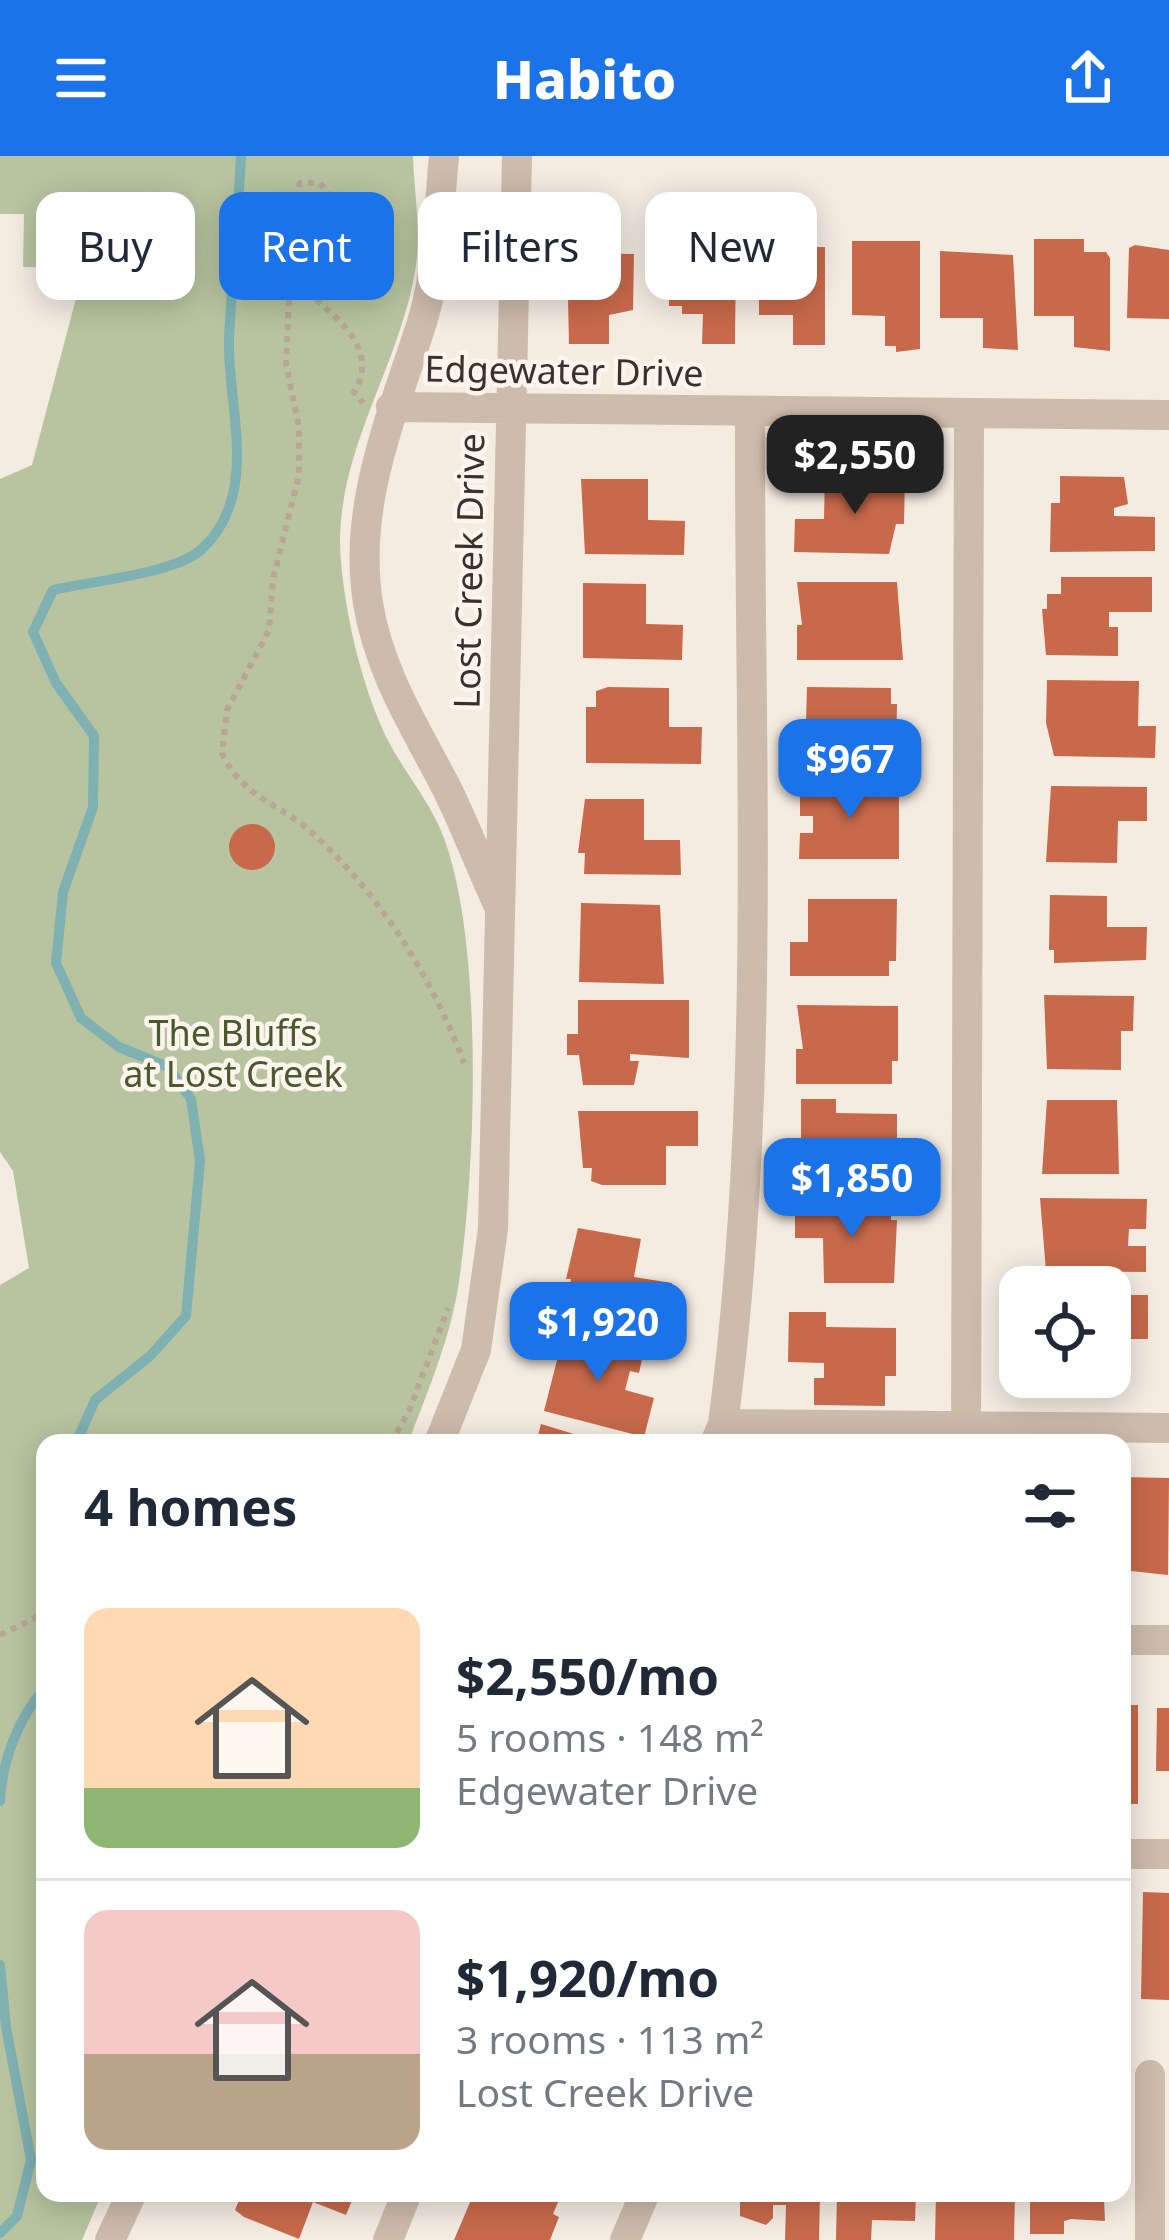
<!DOCTYPE html>
<html lang="en">
<head>
<meta charset="utf-8">
<style>
	:root { --surface:#fff; --page:#f2f2f3; --text:#1f2937; --muted:#747a83; --line:#e0e1e3; --accent:#1a73e8 }
	body { margin:0; font-family:"Noto Sans",sans-serif; background:var(--page); color:var(--text); height:100vh; display:flex; flex-direction:column; font-size:45px; white-space:nowrap }
	* { box-sizing:border-box; margin:0 }
	p { font-size:39px; color:var(--muted) }
	.icon { flex:none; width:66px; height:66px; fill:none; stroke:currentColor; stroke-width:2; stroke-linecap:round; stroke-linejoin:round }
	.map { position:relative; flex:1; overflow:hidden }
	.sheet { position:absolute; left:36px; top:1278px; width:1095px; height:768px; display:flex; flex-direction:column; background:var(--surface); border-radius:24px; box-shadow:0 6px 30px #0003 }
	.sheet>* { flex:none }
	.hud { position:absolute; left:36px; top:36px; width:1098px; height:108px; display:flex; gap:24px }
	.fabs { position:absolute; left:999px; top:1110px; display:grid; gap:24px }
	.fabs a { display:grid; place-items:center; width:132px; height:132px; border-radius:24px; background:var(--surface); box-shadow:0 6px 30px #0003; font-size:60px }
	.price { position:absolute; translate:-50% -102px; padding:0 27px; border-radius:24px; background:var(--accent); color:#fff; font-size:39px; line-height:78px; filter:drop-shadow(0 3px 6px #0008) }
	.price::after { content:''; position:absolute; left:50%; top:72px; width:36px; height:27px; margin-left:-18px; background:inherit; clip-path:polygon(0 0,100% 0,50% 100%) }
	.price.active { background:#222; color:#fff }
	ul { padding:0; list-style:none }
	li { display:flex; align-items:center; gap:36px; height:300px; padding:0 48px }
	li+li { border-top:3px solid var(--line) }
	li span { display:grid; place-items:center; flex:none; width:336px; height:240px; border-radius:24px; color:#555 }
	li>.icon { margin-inline-start:auto }
	span .icon { width:144px; height:144px; fill:#fffc; stroke-width:1 }
	li b { font-size:51px }
	h2 { display:flex; justify-content:space-between; align-items:center; height:144px; padding:0 48px; font-size:51px }
	.chip { padding:0 42px; border-radius:24px; background:var(--surface); box-shadow:0 6px 30px #0003; font-size:42px; line-height:108px }
	.chip.active { background:var(--accent); color:#fff }
	header { display:flex; justify-content:space-between; align-items:center; height:156px; padding:0 48px; background:var(--accent); color:#fff; font-size:54px; font-weight:800 }
	.map>svg:first-child { display:block }
	.green { fill:#b8c4a0 }
	.lines { fill:none; stroke-linecap:round; stroke-linejoin:round }
	.stream { stroke:#7fb0b2; stroke-width:10 }
	.building { fill:#c8694b }
	.path { stroke:#b9a596; stroke-width:6; stroke-dasharray:6 6; stroke-linecap:butt }
	.minor { stroke:#cdbbac; stroke-width:30 }
	.labels { text-anchor:middle; stroke-width:9; stroke-linejoin:round; paint-order:stroke }
	.street-label { font-size:36px; fill:#3b302b; stroke:#fbf5ee }
	.park-label { font-size:36px; fill:#4a5a2e; stroke:#fbf5ee }
</style>
</head>
<body>
<header><svg class="icon" aria-label="menu" viewBox="0 0 24 24"><path d="M4 6h16M4 12h16M4 18h16"/></svg>Habito<svg class="icon" aria-label="share" viewBox="0 0 24 24"><path d="M12 15V3M7 8l5-5 5 5M5 13v7h14v-7"/></svg></header>
<div class="map">
<svg width="1169" height="2084" viewBox="0 0 1169 2084">
	<rect width="100%" height="100%" fill="#f4ebe1"/>
	<path class="green" d="M0,0H413C414,35 421,74 416,109C402,209 331,300 341,406C346,461 360,521 382,572C399,611 429,642 444,682C484,791 476,1016 458,1132C449,1186 427,1237 408,1287H45V2037H102L82,2084H0V1129L29,1112L13,1015L0,996V323L32,309L84,112L23,111L24,58H0Z"/>
	<g class="lines">
		<path class="stream" d="M76,1287L95,1244L150,1200L186,1160L200,1005L191,943L168,911L119,891L81,862L56,807L63,736L93,651L94,580L56,527L33,476L53,434C90,425 175,418 202,393C261,338 227,250 229,183C232,122 238,61 241,0
			M0,1645C2,1605 18,1562 45,1532
			M0,1809L6,1871L31,2004L17,2060L0,2077"/>
	</g>
	<path class="building" d="M1034,83H1084V96H1106L1110,102V195L1074,191V160H1034Z
		M852,85H920V193L896,196V190H885V160L852,159Z
		M1135,89L1169,94V163L1127,162L1129,92Z
		M669,90L736,91L735,188H702L703,158H682V150H669Z
		M759,91H825V189H793V159H759Z
		M940,95L1013,99L1018,194L983,192V162H940Z
		M567,97L634,98L633,154L609,159V188H569Z
		M825,320L905,321L904,368H896L889,398L794,396L795,363H824Z
		M1060,320L1124,321L1128,348L1114,352V360L1155,361V395L1050,396L1051,347H1060Z
		M581,323H648V364L685,365L684,399L585,398Z
		M1061,421H1152V456H1109V471H1118V500L1046,499L1042,453H1047V438H1061Z
		M797,426H897L903,504H797V469H802Z
		M583,427L646,428V468L683,469L682,504L583,502Z
		M1047,524L1139,525L1138,570H1156L1155,602L1054,600L1046,567Z
		M608,531L669,532V571H702L701,608L586,607V551H596V535Z
		M807,531L891,532V548H897L896,600L836,599V594H824V567H806Z
		M800,625L882,626V633H899V703H799L800,677H813V660H800Z
		M1051,630L1147,631V665H1118L1117,707L1046,706Z
		M585,643H644V684H680L681,719L584,718L585,697H578Z
		M229 691a23 23 0 1 1 46 0a23 23 0 1 1-46 0Z
		M1050,739L1107,740V771H1147L1146,804L1054,807V794H1049Z
		M808,743H897L896,805H889V820H790V786H808Z
		M581,747L660,749L664,828L579,826Z
		M1044,839L1134,840L1133,875H1121V914L1047,913Z
		M578,844H689V902L630,898V905H639L634,929H583L579,899H567V878H578Z
		M797,849L898,850V905H892V928H796V893H803Z
		M801,943H836V957L897,958V1000H889V1031L816,1030V992H801Z
		M1047,944H1117L1119,1018H1042Z
		M578,955H698V990H666V1029H602L591,1025L592,1012H583Z
		M1040,1042L1147,1043L1146,1073H1129L1128,1090H1146V1116L1046,1115Z
		M795,1048H891V1064H897L894,1127H824L823,1082H795Z
		M578,1072L641,1083L634,1121L672,1127L666,1161L568,1145L571,1123H566Z
		M1111,1139H1148V1183H1131V1222H1110Z
		M789,1156H826V1171L896,1172V1220H885V1250L814,1249V1222H824V1207L788,1206Z
		M565,1173L644,1194L639,1217L630,1215L625,1234L654,1242L644,1281L544,1255Z
		M541,1268L600,1286V1287H536Z
		M1122,1321L1169,1322L1168,1419L1122,1414Z
		M1122,1549H1138V1648H1122Z
		M1157,1552H1169V1615H1156Z
		M1143,1736L1169,1737V1844L1141,1843Z
		M242,2037H355L346,2059L313,2046L299,2083L244,2061L235,2054Z
		M454,2037H541L559,2044L553,2058L559,2061L550,2084H454L471,2044Z
		M740,2037H820L819,2084H785L786,2049H773V2062L766,2069L740,2060Z
		M837,2037H916L915,2065L872,2064L871,2084H836Z
		M936,2037H1015L1014,2084H935Z
		M1030,2037H1111L1104,2043L1105,2065L1071,2063L1064,2065V2078H1030Z"/>
	<g class="lines">
		<path class="path" d="M292,93L333,61L332,43L320,27H300L293,61L286,208L299,271V319L273,423L269,474L227,554L222,597C241,640 278,647 310,675C379,736 433,823 464,907
			M291,118C320,154 385,185 354,236L363,247
			M391,1287L409,1255L448,1152
			M0,1479L45,1457"/>
		<path class="minor" d="M444,0C439,53 438,112 423,163C394,256 352,347 368,447C379,516 415,571 446,631C465,669 480,709 498,748
			M391,251L1169,259
			M723,1268L1169,1272
			M439,1287L476,1194L493,1073L517,0
			M715,1287L723,1268C767,935 749,592 750,256
			M966,1287L969,258
			M1122,1484H1169
			M1122,1698H1169
			M1150,1919V2084
			M110,2084L132,2037
			M388,2084L407,2037
			M625,2084L645,2037"/>
	</g>
	<g class="labels">
		<g class="street-label">
			<text transform="translate(564 215) rotate(1)" y="13">Edgewater Drive</text>
			<text transform="translate(469 415) rotate(-89)" y="13">Lost Creek Drive</text>
		</g>
		<g class="park-label">
			<text x="233" y="890">The Bluffs<tspan x="233" dy="41">at Lost Creek</tspan></text>
		</g>
	</g>
</svg>
<div class="fabs">
<a><svg class="icon" aria-label="locate" viewBox="0 0 24 24"><circle cx="12" cy="12" r="6"/><path d="M12 2v4M12 18v4M2 12h4M18 12h4"/></svg></a>
</div>
<b class="price active" style="left:855px;top:361px">$2,550</b>
<b class="price" style="left:850px;top:665px">$967</b>
<b class="price" style="left:852px;top:1084px">$1,850</b>
<b class="price" style="left:598px;top:1228px">$1,920</b>
<div class="hud">
<a class="chip">Buy</a>
<a class="chip active">Rent</a>
<a class="chip">Filters</a>
<a class="chip">New</a>
</div>
<section class="sheet">
<h2>4 homes<svg class="icon" aria-label="filters" viewBox="0 0 24 24"><path d="M4 7h16M4 17h16"/><circle cx="9" cy="7" r="2"/><circle cx="15" cy="17" r="2"/></svg></h2>
<ul>
<li><span style="background:linear-gradient(#ffd9b3 75%,#8fb573 0)"><svg class="icon" aria-label="home" viewBox="0 0 24 24"><path d="M3 11l9-7 9 7M6 9v11h12V9"/></svg></span><div><b>$2,550/mo</b><p>5 rooms · 148 m²</p><p>Edgewater Drive</p></div></li>
<li><span style="background:linear-gradient(#f6c9c9 60%,#b9a48a 0)"><svg class="icon" aria-label="home" viewBox="0 0 24 24"><path d="M3 11l9-7 9 7M6 9v11h12V9"/></svg></span><div><b>$1,920/mo</b><p>3 rooms · 113 m²</p><p>Lost Creek Drive</p></div></li>
</ul>
</section>
</div>
</body>
</html>
